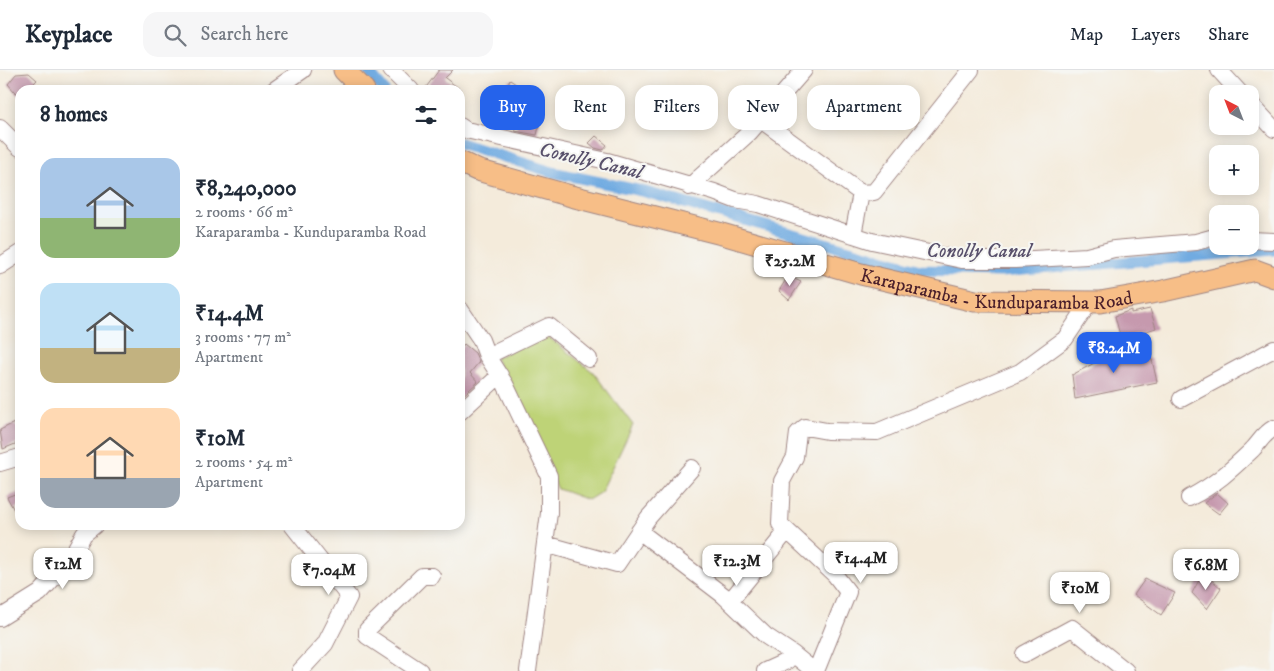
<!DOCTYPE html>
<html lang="en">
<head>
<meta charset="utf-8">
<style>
	:root { --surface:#fff; --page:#f6f6f7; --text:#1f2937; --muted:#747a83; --line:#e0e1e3; --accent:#2563eb }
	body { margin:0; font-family:"IM FELL DW Pica",serif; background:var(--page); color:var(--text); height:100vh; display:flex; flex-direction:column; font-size:19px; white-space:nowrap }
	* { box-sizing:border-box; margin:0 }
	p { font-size:16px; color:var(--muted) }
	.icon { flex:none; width:28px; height:28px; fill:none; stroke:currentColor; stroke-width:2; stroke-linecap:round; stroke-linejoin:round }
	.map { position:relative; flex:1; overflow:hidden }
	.sheet { position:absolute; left:15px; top:15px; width:450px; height:445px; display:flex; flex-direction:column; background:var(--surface); border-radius:15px; box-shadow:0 2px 12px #0003 }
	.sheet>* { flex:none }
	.guide { position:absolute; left:480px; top:15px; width:475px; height:45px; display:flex; gap:10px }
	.needle { width:32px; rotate:318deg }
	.controls { position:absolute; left:1209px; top:15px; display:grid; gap:10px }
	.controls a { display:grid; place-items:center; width:50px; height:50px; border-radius:10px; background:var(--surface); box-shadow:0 2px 12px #0003; font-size:25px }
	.price { position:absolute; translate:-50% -42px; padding:0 11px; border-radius:10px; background:#fff; color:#222; font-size:16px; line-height:32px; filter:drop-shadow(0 1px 2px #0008) }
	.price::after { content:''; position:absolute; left:50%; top:30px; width:15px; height:11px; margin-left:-8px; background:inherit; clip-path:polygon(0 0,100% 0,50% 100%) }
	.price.selected { background:var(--accent); color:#fff }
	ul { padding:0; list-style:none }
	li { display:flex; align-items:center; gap:15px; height:125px; padding:0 25px }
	li span { display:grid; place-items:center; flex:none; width:140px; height:100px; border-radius:15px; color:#555 }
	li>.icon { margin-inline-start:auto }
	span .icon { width:60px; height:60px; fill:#fffc; stroke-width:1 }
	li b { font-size:21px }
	h2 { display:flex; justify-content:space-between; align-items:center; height:60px; padding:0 25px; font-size:21px }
	.chip { padding:0 18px; border-radius:15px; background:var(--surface); box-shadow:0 2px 12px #0003; font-size:18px; line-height:45px }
	.chip.selected { background:var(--accent); color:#fff }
	header { display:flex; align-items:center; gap:30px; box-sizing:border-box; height:70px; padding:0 25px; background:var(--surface); border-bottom:1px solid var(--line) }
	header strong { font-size:24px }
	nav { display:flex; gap:28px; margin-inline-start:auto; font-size:18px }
	.search { width:350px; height:45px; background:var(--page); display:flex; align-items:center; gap:12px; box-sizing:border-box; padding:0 18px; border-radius:15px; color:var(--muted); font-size:19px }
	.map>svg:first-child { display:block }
	.green { fill:#bed377; stroke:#847951 }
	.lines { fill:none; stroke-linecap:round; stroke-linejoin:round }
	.canal { stroke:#71abe1; stroke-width:11 }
	.building { fill:#c699ae }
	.minor-casing { stroke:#9f8583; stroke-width:18 }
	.major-casing { stroke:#9f8583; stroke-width:23 }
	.minor { stroke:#fff; stroke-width:16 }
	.major { stroke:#f7be87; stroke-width:21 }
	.labels { text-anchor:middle; stroke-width:4; stroke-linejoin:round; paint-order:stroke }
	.street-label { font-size:19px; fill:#4a1f2b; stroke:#f6f6f2 }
	.water-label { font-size:20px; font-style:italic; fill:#58506b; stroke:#f6f6f2 }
</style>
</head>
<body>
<header>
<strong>Keyplace</strong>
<div class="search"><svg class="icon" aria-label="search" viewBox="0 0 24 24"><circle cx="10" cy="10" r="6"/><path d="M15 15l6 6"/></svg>Search here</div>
<nav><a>Map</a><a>Layers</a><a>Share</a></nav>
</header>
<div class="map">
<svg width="1274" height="601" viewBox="0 0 1274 601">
	<rect width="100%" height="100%" fill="#f6f6f2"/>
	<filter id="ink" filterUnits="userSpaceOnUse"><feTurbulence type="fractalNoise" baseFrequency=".02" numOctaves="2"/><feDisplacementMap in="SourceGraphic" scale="10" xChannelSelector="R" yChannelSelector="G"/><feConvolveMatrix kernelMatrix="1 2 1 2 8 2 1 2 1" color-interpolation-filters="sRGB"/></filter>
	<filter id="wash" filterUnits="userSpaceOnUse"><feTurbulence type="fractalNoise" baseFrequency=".0096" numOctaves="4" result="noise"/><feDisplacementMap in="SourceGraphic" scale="20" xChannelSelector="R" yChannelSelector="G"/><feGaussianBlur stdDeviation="1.12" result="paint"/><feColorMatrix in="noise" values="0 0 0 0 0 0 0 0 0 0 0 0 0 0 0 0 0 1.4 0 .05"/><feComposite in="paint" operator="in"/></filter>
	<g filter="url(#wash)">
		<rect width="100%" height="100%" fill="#f4ebdb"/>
		<path class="green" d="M546,265L593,302L633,355L601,422L588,430L558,419L495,288Z"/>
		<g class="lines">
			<path class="canal" d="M367,0L384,20
				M460,73L552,102L642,121L920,200L1000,202L1274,180"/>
		</g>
		<g id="blocks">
			<path class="building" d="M439,0H453L445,8L461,20H424Z
				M29,3L37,10L27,20H20V28L8,14L16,4Z
				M510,10L529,23L521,36L501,24Z
				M520,46L540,52L537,65L515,61Z
				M596,66L607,75L603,80L595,78L589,73Z
				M788,206L801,212L789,230L779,221Z
				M1150,239L1156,258L1121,269L1115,246L1131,240V243Z
				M464,274L475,283L479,292L470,303L478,312L460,328V279Z
				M1124,277L1152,290L1157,312L1075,329L1072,305Z
				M14,353L16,357L20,355V372L3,379L0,360Z
				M20,422V435L14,440L7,427Z
				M1217,423L1228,433L1219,444L1204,433Z
				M1203,503L1221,518L1207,539L1192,523Z
				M1145,509L1175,523L1161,545L1134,525Z"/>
		</g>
	</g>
	<g filter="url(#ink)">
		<use href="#blocks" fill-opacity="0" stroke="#9f8583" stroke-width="1"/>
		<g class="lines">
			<defs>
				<path id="minor" d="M391,0L411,20
					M1219,0L1241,24
					M274,20L303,0
					M1250,33L1274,59
					M761,50L861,123
					M460,56L466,60L607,91L714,122L735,130L758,134L872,171L962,190H1015L1087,186L1114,179L1196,172L1218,166
					M0,58L20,78
					M689,117L750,62L804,0
					M853,165L861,123L874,122L971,0
					M1250,170L1274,171
					M0,196L20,183
					M460,239L481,270L487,286L505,314L549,406V443L528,601
					M487,286L549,256L589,289
					M1181,329L1274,279
					M460,342L500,305
					M0,393L20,387
					M1189,428C1216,414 1230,401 1252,380C1260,372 1263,364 1274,358
					M292,455L349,527L325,574L300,601
					M639,461L723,525L766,566L793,584L814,601
					M545,474L617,494L648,448L692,398
					M730,531L787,461
					M0,548L40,523L68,492L84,464L95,455
					M1024,584L1072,558L1126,601
					M420,601L367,566V560L422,506H432
					M765,601L787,591L793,584
					M816,601L848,522L835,505L780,454L782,411L795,387L798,363L805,357L827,361L877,362L1020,302L1065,269L1090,232"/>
				<g id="major">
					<path d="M344,0L364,20"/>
					<path id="s1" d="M460,92L477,100L571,126L722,164L861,204L975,231L1100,232L1163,221L1255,200L1274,207"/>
				</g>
			</defs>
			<use href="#minor" class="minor-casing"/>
			<use href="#major" class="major-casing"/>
			<use href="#minor" class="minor"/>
			<use href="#major" class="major"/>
		</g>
	</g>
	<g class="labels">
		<g class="street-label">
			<text dy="7" stroke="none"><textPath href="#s1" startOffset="554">Karaparamba - Kunduparamba Road</textPath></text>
		</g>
		<g class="water-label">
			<text transform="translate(591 90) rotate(13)" y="7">Conolly Canal</text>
			<text x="979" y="187">Conolly Canal</text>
		</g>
	</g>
</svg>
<div class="controls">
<a><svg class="needle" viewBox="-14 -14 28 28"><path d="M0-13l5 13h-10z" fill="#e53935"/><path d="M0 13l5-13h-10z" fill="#747a83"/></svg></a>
<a>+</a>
<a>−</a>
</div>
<b class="price" style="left:790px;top:217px">₹25.2M</b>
<b class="price selected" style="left:1114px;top:304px">₹8.24M</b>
<b class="price" style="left:861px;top:514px">₹14.4M</b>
<b class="price" style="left:737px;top:517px">₹12.3M</b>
<b class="price" style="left:63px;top:520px">₹12M</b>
<b class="price" style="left:1206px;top:521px">₹6.8M</b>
<b class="price" style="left:329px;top:526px">₹7.04M</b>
<b class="price" style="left:1080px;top:544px">₹10M</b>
<div class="guide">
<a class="chip selected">Buy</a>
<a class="chip">Rent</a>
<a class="chip">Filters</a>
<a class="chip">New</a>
<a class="chip">Apartment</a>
</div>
<section class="sheet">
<h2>8 homes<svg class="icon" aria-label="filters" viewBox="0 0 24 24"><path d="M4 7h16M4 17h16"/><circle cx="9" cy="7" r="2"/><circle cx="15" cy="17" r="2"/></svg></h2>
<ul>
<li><span style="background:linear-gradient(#a9c7e8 60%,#8fb573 0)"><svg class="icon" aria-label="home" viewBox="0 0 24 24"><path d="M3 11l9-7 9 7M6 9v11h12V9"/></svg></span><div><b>₹8,240,000</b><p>2 rooms · 66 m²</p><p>Karaparamba - Kunduparamba Road</p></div></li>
<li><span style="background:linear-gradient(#bfe0f5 65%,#c2b280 0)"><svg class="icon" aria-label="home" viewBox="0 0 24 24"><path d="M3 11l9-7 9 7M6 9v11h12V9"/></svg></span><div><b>₹14.4M</b><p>3 rooms · 77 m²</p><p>Apartment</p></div></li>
<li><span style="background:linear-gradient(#ffd9b3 70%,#9aa5b1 0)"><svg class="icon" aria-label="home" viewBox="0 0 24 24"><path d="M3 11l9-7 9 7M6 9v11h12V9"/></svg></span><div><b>₹10M</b><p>2 rooms · 54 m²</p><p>Apartment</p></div></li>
</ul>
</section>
</div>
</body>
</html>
